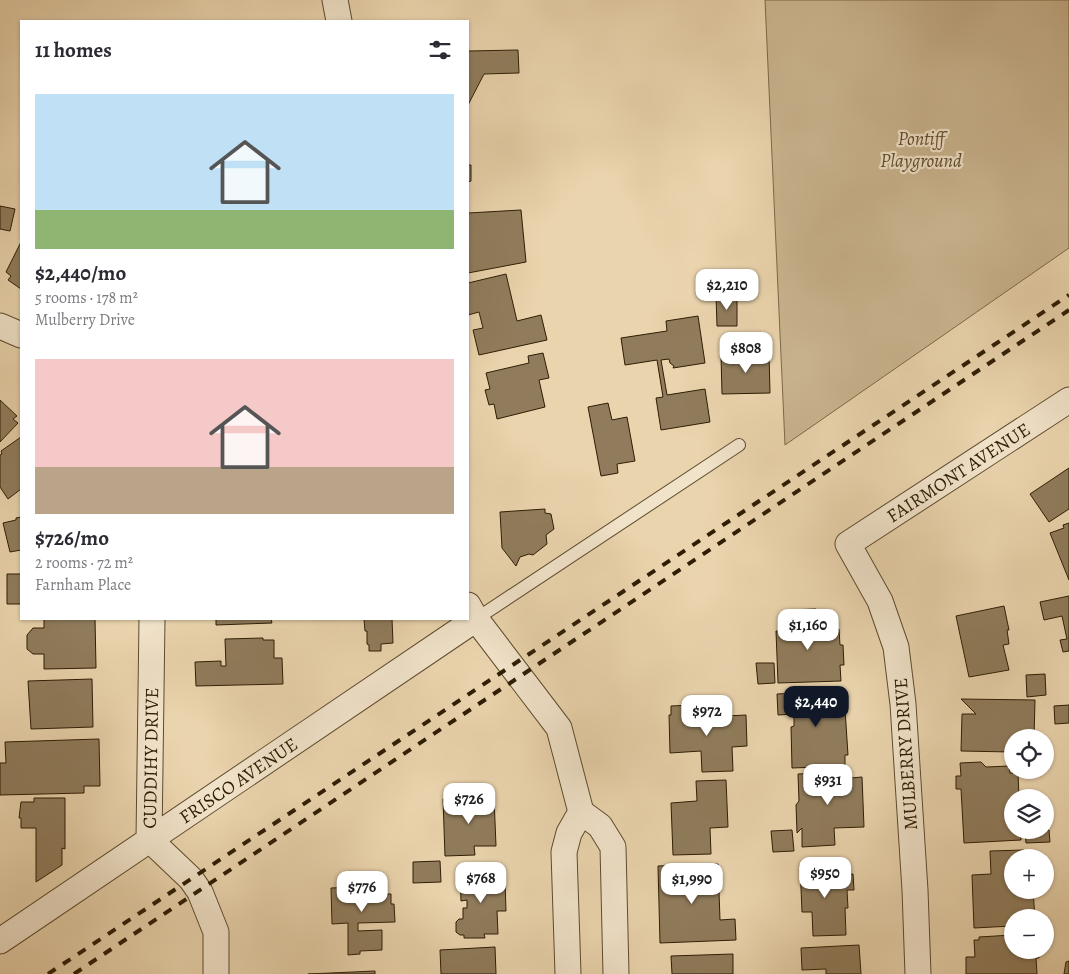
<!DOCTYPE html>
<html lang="en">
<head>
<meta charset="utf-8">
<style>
	:root { --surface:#fff; --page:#f7f7f7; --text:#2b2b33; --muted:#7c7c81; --accent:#111827 }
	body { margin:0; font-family:Alegreya,serif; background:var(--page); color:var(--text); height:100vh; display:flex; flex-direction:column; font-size:19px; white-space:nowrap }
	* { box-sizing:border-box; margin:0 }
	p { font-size:16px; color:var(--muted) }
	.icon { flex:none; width:28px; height:28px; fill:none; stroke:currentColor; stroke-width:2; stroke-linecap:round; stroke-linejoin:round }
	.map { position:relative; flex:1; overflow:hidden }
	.details { position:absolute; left:20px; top:20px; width:449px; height:600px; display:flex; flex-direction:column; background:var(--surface); border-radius:0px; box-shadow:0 1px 4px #0004 }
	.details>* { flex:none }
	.fabs { position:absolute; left:1004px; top:729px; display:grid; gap:10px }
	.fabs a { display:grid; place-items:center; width:50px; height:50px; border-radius:50%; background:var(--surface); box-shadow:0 1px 4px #0004; font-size:25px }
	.price { position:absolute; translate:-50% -42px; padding:0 11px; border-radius:10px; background:#fff; color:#222; font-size:16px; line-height:32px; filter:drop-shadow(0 1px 2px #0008) }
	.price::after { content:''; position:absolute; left:50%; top:30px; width:15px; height:11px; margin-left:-8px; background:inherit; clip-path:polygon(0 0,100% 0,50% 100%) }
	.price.on { background:var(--accent); color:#fff }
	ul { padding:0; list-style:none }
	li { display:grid; align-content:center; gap:10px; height:265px; padding:0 15px }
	li span { display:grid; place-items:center; height:155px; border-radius:0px; color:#555 }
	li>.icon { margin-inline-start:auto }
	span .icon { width:90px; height:90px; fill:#fffc; stroke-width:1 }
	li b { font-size:21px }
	h2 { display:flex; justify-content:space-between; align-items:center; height:60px; padding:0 15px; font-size:21px }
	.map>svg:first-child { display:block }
	.green { fill:#cab590; stroke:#7c694a }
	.building { fill:#907c5c; stroke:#2e1d04 }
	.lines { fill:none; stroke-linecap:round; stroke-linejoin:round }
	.service-casing { stroke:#5d4b2e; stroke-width:14 }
	.minor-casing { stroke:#5d4b2e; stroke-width:27 }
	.service { stroke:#f1e3ca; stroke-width:12 }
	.minor { stroke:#f1e3ca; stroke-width:25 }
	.rail { stroke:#2e1d04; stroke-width:4; stroke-dasharray:9 9; stroke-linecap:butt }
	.labels { text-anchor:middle; stroke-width:4.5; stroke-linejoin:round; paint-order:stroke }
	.park-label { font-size:19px; font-style:italic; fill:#5d4b2e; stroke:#f1e3ca }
	.street-label { font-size:19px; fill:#2e1d04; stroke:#f1e3ca }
</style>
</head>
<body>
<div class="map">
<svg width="1069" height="974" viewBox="0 0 1069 974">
	<rect width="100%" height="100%" fill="#ead4ad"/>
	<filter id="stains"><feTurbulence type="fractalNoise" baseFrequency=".004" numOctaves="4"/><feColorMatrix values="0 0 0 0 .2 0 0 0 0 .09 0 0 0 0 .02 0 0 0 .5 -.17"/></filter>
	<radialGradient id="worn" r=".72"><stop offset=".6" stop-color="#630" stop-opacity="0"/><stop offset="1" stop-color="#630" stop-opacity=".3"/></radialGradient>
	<path class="green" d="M765,0H1069V248L785,445Z"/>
	<path class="building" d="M518,50L519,73L484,74L468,105V51Z
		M468,165H471V181L468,182Z
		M0,206L15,209L10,231L0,229Z
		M521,210L526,262L468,273V213Z
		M21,242V289L8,280L11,276L6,272Z
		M506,274L517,321L541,315L547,340L479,355L473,330L483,328L479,312L468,315V283Z
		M737,295V326H717L716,296Z
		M698,316L705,363L673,368L674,366L670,363L669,359L661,360L667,395L705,389L710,422L661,430L656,398L663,397L657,360L625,365L621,338L667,331L666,321Z
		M543,353L549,378L539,380L545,407L497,419L494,404L489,405L485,390L490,389L486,373L529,363L528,356Z
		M769,354L770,393L722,394L721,356Z
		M0,400L17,416L13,419L18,423L0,442Z
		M608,403L612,420L627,417L635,461L617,464L618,473L601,476L588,407Z
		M21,437V489L8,499L0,487V455L2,454L1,451Z
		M1069,468V509L1049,522L1030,494Z
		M545,509V513L551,514L554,529L546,535L547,544L533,555L529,554L520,557L516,566L502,548L500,512Z
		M21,517V550L10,552L3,523L16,520V518Z
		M1069,523V580L1050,533L1064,528L1063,525Z
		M7,574H21V604H7Z
		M1069,596V651L1063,652L1060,640L1067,639L1062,616L1044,620L1040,602Z
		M1004,606L1009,630H1007L1009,644L1003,645L1009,670L969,677L956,616Z
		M816,609V630L839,629L840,645H843L844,665H840L841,681L778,683L776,631H789L788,610Z
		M44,619H95L96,668L44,669V654H33L27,649V635L33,628H44Z
		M216,619H271L272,623L216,625Z
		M364,619H392L393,643L381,644V651H369V645L367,644V631H365Z
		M263,638V640H274V658H282L283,684L196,686L195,662L221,661V666H226L225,639Z
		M756,663H774L775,683L758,684Z
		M1045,674L1046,695L1027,697L1026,675Z
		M92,679L93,727L31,729L28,681Z
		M840,691L842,708L845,709L848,755H845V766L792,768L791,727L794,726V714L778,715L777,694Z
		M961,699L1035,700L1034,738H1012V752L961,751L962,714H976Z
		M693,705V714H705L706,717L746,715L747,746L732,747L733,771L702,772L701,751L670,753L669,715H671V706Z
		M1069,705V723L1055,724L1054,706Z
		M99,739L100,786H84V793L0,795V763H6L5,742Z
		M981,762L986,767L1009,766L1010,773H1018L1019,798H1012V830H1020L1021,840L964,843L961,789H956V776H961L960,763Z
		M851,772V778L862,777L864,827L834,828L835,845L802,847V828L797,833L796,805L799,801L798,774Z
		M726,780L728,827L710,828L711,854L673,855L671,803L697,801L696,781Z
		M494,797L496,846H474L475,855L445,856L443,799Z
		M34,798H65V849L62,848V865L36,882V828H21V818H19L21,802H34Z
		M792,830L794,851L773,852L771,831Z
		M1049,830L1050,842L1026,843L1025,831Z
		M1024,850V858H1012V890H1033L1035,918H1012V926L974,928L972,875L991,874L990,851Z
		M440,861L441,882L413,883V862Z
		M718,864L720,920L735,919L736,940L660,943L658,866Z
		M825,864V876L853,874L854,890H847L848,908H845L846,935L813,936L812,912H802L800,865Z
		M476,869L477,874L497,873V881H505L506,911H497L498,934H484L485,938H464V935H460L456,932V922L459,919H463V908H467V900L461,901L460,870Z
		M375,876L376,894H391V904H394L395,922L358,923V931L382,930V950L360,951V954L348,955V923L332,924L331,888L356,887L355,877Z
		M1012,935V950H1038L1039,958H1036L1037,974H966V957H975L974,940H979V937Z
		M859,945L861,974H826V969L802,970L801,948Z
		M495,947L496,974H441L440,950Z
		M733,954V974H672L671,956Z
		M1069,961V974H1064L1066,962Z
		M375,971V974H308Z"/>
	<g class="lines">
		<defs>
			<path id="service" d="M476,619L739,445"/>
			<path id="minor" d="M335,0L339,21
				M0,326L21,335
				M468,605L476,619L559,728L581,812
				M152,619L149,839L191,879L200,892L216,932V974
				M0,941L476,619
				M568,974L564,852L569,833L581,812L600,826L613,847L616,974
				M918,974L915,890L903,704L896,647L880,601L848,544L1069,400"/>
		</defs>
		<use href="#service" class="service-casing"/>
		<use href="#minor" class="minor-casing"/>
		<use href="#service" class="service"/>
		<use href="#minor" class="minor"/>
		<path class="rail" d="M48,974L1069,295
			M74,974L1069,310"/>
	</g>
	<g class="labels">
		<g class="park-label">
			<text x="921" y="145">Pontiff<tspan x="921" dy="22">Playground</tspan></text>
		</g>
		<g class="street-label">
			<text transform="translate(958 472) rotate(-33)" y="7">FAIRMONT AVENUE</text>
			<text transform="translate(905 754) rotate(-94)" y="7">MULBERRY DRIVE</text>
			<text transform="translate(150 758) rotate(-89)" y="7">CUDDIHY DRIVE</text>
			<text transform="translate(238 780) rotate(-34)" y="7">FRISCO AVENUE</text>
		</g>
	</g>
	<rect width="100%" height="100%" filter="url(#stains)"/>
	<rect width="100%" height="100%" fill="url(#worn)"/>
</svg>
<div class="fabs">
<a><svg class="icon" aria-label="locate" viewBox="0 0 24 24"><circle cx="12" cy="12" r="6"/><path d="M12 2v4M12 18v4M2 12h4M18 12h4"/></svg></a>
<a><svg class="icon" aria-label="layers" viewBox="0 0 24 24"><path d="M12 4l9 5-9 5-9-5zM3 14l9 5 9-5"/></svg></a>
<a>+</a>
<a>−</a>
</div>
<b class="price" style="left:727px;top:311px">$2,210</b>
<b class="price" style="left:746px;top:374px">$808</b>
<b class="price" style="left:808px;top:651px">$1,160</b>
<b class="price on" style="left:816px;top:728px">$2,440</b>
<b class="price" style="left:707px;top:737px">$972</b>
<b class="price" style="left:828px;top:806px">$931</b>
<b class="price" style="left:469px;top:825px">$726</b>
<b class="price" style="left:825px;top:899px">$950</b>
<b class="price" style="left:481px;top:904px">$768</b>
<b class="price" style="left:692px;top:905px">$1,990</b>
<b class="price" style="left:362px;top:913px">$776</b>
<section class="details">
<h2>11 homes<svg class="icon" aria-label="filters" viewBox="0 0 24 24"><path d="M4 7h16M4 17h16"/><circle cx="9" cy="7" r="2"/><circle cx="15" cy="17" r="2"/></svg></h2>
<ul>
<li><span style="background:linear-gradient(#bfe0f5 75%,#8fb573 0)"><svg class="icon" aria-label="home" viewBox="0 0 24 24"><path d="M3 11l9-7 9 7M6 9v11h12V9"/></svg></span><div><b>$2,440/mo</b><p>5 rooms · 178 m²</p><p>Mulberry Drive</p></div></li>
<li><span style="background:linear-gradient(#f6c9c9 70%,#b9a48a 0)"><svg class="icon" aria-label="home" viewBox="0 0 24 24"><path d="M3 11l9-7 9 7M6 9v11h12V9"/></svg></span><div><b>$726/mo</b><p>2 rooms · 72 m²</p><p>Farnham Place</p></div></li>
</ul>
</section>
</div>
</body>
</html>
